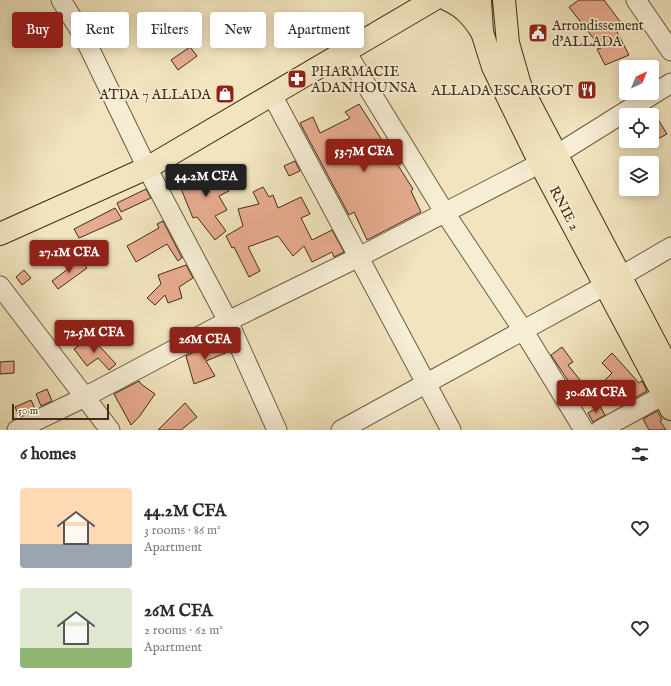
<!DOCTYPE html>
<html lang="en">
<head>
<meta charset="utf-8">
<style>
	:root { --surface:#fff; --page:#f2f2f3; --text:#2b2b33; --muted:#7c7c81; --accent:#8f2418 }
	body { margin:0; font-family:"IM FELL English",serif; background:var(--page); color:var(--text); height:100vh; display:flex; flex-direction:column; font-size:15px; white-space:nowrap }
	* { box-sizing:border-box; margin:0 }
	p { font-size:13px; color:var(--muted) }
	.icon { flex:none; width:22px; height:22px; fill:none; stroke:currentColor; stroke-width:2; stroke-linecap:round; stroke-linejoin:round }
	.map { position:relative; height:430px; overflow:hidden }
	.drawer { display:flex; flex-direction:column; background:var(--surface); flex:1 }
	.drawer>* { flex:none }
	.top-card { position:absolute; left:12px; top:12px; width:400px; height:36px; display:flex; gap:8px }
	.needle { width:26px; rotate:43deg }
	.controls { position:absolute; left:619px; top:60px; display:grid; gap:8px }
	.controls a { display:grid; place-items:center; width:40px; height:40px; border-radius:4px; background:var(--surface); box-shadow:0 2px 10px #0003; font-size:20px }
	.scale { position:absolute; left:12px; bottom:10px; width:97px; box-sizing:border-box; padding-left:4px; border:2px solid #412e16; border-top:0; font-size:11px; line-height:14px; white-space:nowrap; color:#412e16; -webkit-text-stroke:3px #f6edd5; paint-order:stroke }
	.price { position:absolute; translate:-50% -34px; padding:0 9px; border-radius:4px; background:var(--accent); color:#fff; font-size:13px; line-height:26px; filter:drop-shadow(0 1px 2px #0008) }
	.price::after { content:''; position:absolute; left:50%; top:24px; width:12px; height:9px; margin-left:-6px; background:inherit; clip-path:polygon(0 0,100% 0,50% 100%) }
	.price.active { background:#222; color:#fff }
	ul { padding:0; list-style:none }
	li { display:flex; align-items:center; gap:12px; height:100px; padding:0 20px }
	li span { display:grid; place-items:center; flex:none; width:112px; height:80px; border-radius:4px; color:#555 }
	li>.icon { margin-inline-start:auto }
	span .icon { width:48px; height:48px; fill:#fffc; stroke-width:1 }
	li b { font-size:17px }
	h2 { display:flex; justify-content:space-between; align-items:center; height:48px; padding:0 20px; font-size:17px }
	.tag { padding:0 14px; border-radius:4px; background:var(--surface); box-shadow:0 2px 10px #0003; font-size:14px; line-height:36px }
	.tag.active { background:var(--accent); color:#fff }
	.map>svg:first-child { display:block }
	.building { fill:#e7ac90; stroke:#412e16 }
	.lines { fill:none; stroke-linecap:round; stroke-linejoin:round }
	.minor-casing { stroke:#6d5c40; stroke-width:21 }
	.major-casing { stroke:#412e16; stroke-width:24 }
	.highway-casing { stroke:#412e16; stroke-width:24 }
	.minor { stroke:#f6edd5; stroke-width:19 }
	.major { stroke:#f1e4be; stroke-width:22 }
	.highway { stroke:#f1e4be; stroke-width:22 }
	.labels { text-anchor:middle; stroke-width:3.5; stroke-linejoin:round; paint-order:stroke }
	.poi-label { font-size:14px; fill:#412e16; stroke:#f6edd5; text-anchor:start }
	.street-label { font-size:14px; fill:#412e16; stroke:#f6edd5 }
</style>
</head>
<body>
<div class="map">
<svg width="671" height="430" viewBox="0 0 671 430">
	<rect width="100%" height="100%" fill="#f1e4be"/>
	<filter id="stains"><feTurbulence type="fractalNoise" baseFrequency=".005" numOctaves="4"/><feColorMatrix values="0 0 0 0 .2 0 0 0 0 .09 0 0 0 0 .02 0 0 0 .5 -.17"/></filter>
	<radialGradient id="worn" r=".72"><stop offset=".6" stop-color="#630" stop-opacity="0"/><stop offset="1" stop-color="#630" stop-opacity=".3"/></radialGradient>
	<path class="building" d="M579,0H604L624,27L617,32L629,55L605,65L597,49L601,48L569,7Z
		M190,47L197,56L178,70L171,60Z
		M359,104L413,189L411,191L421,212L367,240L354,212L349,215L300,123L313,117L320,133L350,118L345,112Z
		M659,121L667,134L652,142V124Z
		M295,161L300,171L289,176L284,166Z
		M216,165L229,191L219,196L227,210L215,216L226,231L215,240L197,217L193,218L179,184L184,182L181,177L194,170L197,174Z
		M263,187L269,197L273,195L278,208L301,197L310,214L301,218L312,240L332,230L344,252L334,257L332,252L312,262L304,246L293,256L278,236L248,247L260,271L249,277L234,247L232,248L226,236L243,226L238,209L259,204L253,192Z
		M146,189L151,198L121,212L117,203Z
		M115,208L122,219L79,238L74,229Z
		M163,221L182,258L178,261L167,244L136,262L127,246L159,228L157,224Z
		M80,260L87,268L58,289L52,281Z
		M186,265L193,278L179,287L182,298L168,303L165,295L155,305L147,298L161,284L158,275Z
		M24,270L31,278L22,285L16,277Z
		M91,337L116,364L109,370L98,358L87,366L74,349Z
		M223,338L228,352L206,361L215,376L194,384L186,356Z
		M562,347L573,362L568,365L588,390L579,397L551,355Z
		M612,353L639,383L642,381L647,391L631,400L623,390L615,398L601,384L612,373L602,363Z
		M14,361V373L0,374V362Z
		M139,381L141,384L155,394L139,417L131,425L114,394Z
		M47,389L52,401L41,406L36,394Z
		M31,400L35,409L19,416L15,407Z
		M185,403L197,417L181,430H158Z
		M600,406L605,415L593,422L588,413Z
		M657,411L662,420L660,421L666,430H649L643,419Z"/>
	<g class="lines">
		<defs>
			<path id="minor" d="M61,0L83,35L147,168L228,321L277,430
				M636,0L671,51
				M346,52L445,213L523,330L584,430
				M272,95L451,430
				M0,286L110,430
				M17,430L83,398L228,321L359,257L556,155L671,83
				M341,430L606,285L671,247
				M600,430L671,391"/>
			<path id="major" d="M448,0C464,7 473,18 482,32
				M0,234L147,168L433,0"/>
			<path id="highway" d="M480,0L482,32L493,67L540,163L671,409
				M504,0L508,43L520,85L671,373"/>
		</defs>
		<use href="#minor" class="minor-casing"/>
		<use href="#major" class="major-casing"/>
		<use href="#highway" class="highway-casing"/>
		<use href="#minor" class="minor"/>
		<use href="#major" class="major"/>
		<use href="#highway" class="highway"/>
	</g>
	<defs>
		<symbol id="civic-square" viewBox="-11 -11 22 22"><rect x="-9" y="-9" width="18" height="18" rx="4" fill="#8f2418" stroke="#f6edd5"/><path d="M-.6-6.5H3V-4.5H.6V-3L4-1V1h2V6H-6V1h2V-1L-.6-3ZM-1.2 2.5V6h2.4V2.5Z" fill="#fff"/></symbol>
		<symbol id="pharmacy-square" viewBox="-11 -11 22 22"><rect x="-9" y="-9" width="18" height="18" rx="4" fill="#8f2418" stroke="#f6edd5"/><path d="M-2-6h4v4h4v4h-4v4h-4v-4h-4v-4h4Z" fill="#fff"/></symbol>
		<symbol id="restaurant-square" viewBox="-11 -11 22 22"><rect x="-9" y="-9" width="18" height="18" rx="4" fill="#8f2418" stroke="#f6edd5"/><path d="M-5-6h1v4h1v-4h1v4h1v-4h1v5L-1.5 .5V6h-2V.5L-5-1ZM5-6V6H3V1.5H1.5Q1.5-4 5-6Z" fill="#fff"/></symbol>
		<symbol id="shop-square" viewBox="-11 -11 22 22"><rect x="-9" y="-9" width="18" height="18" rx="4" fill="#8f2418" stroke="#f6edd5"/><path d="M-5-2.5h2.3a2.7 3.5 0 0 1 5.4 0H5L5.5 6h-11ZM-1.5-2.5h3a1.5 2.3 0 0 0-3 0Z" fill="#fff"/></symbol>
	</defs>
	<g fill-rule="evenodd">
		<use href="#civic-square" x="527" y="22" width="22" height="22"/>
		<use href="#pharmacy-square" x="286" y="68" width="22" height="22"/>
		<use href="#restaurant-square" x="576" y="79" width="22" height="22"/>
		<use href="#shop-square" x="214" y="83" width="22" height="22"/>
	</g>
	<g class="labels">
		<g class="poi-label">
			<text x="552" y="30">Arrondissement<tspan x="552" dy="16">d'ALLADA</tspan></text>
			<text x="311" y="76">PHARMACIE<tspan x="311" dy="16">ADANHOUNSA</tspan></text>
			<text x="573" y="95" text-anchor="end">ALLADA ESCARGOT</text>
			<text x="211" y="99" text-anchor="end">ATDA 7 ALLADA</text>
		</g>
		<g class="street-label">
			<text transform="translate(565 208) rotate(62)" y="5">RNIE 2</text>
		</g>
	</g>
	<rect width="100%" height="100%" filter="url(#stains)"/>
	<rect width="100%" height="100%" fill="url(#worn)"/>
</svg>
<div class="controls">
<a><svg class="needle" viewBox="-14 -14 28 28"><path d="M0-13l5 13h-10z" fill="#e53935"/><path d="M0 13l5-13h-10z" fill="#7c7c81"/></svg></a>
<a><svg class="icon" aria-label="locate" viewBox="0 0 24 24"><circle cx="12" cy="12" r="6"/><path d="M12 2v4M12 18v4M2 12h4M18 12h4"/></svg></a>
<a><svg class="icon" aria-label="layers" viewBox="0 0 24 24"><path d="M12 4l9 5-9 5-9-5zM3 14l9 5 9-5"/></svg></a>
</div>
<div class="scale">50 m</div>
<b class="price" style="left:364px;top:173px">53.7M CFA</b>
<b class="price active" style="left:206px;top:198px">44.2M CFA</b>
<b class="price" style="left:69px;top:274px">27.1M CFA</b>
<b class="price" style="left:94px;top:354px">72.5M CFA</b>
<b class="price" style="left:205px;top:361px">26M CFA</b>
<b class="price" style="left:596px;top:414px">30.6M CFA</b>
<div class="top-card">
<a class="tag active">Buy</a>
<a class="tag">Rent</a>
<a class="tag">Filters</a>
<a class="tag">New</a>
<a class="tag">Apartment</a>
</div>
</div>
<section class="drawer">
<h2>6 homes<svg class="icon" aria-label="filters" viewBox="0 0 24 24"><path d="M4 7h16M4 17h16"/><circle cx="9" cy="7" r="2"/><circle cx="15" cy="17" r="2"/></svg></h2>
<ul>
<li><span style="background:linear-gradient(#ffd9b3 70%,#9aa5b1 0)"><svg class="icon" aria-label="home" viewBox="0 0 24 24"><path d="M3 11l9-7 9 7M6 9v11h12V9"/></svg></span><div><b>44.2M CFA</b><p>3 rooms · 86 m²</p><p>Apartment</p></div><svg class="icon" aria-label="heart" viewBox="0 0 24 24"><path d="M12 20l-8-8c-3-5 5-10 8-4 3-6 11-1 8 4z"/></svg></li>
<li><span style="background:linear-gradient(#dfe7d0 75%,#8fb573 0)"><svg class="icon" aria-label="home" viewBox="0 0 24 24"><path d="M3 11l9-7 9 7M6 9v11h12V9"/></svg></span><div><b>26M CFA</b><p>2 rooms · 62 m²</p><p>Apartment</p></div><svg class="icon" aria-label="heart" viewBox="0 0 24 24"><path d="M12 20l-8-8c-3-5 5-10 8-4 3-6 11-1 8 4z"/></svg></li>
</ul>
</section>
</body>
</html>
